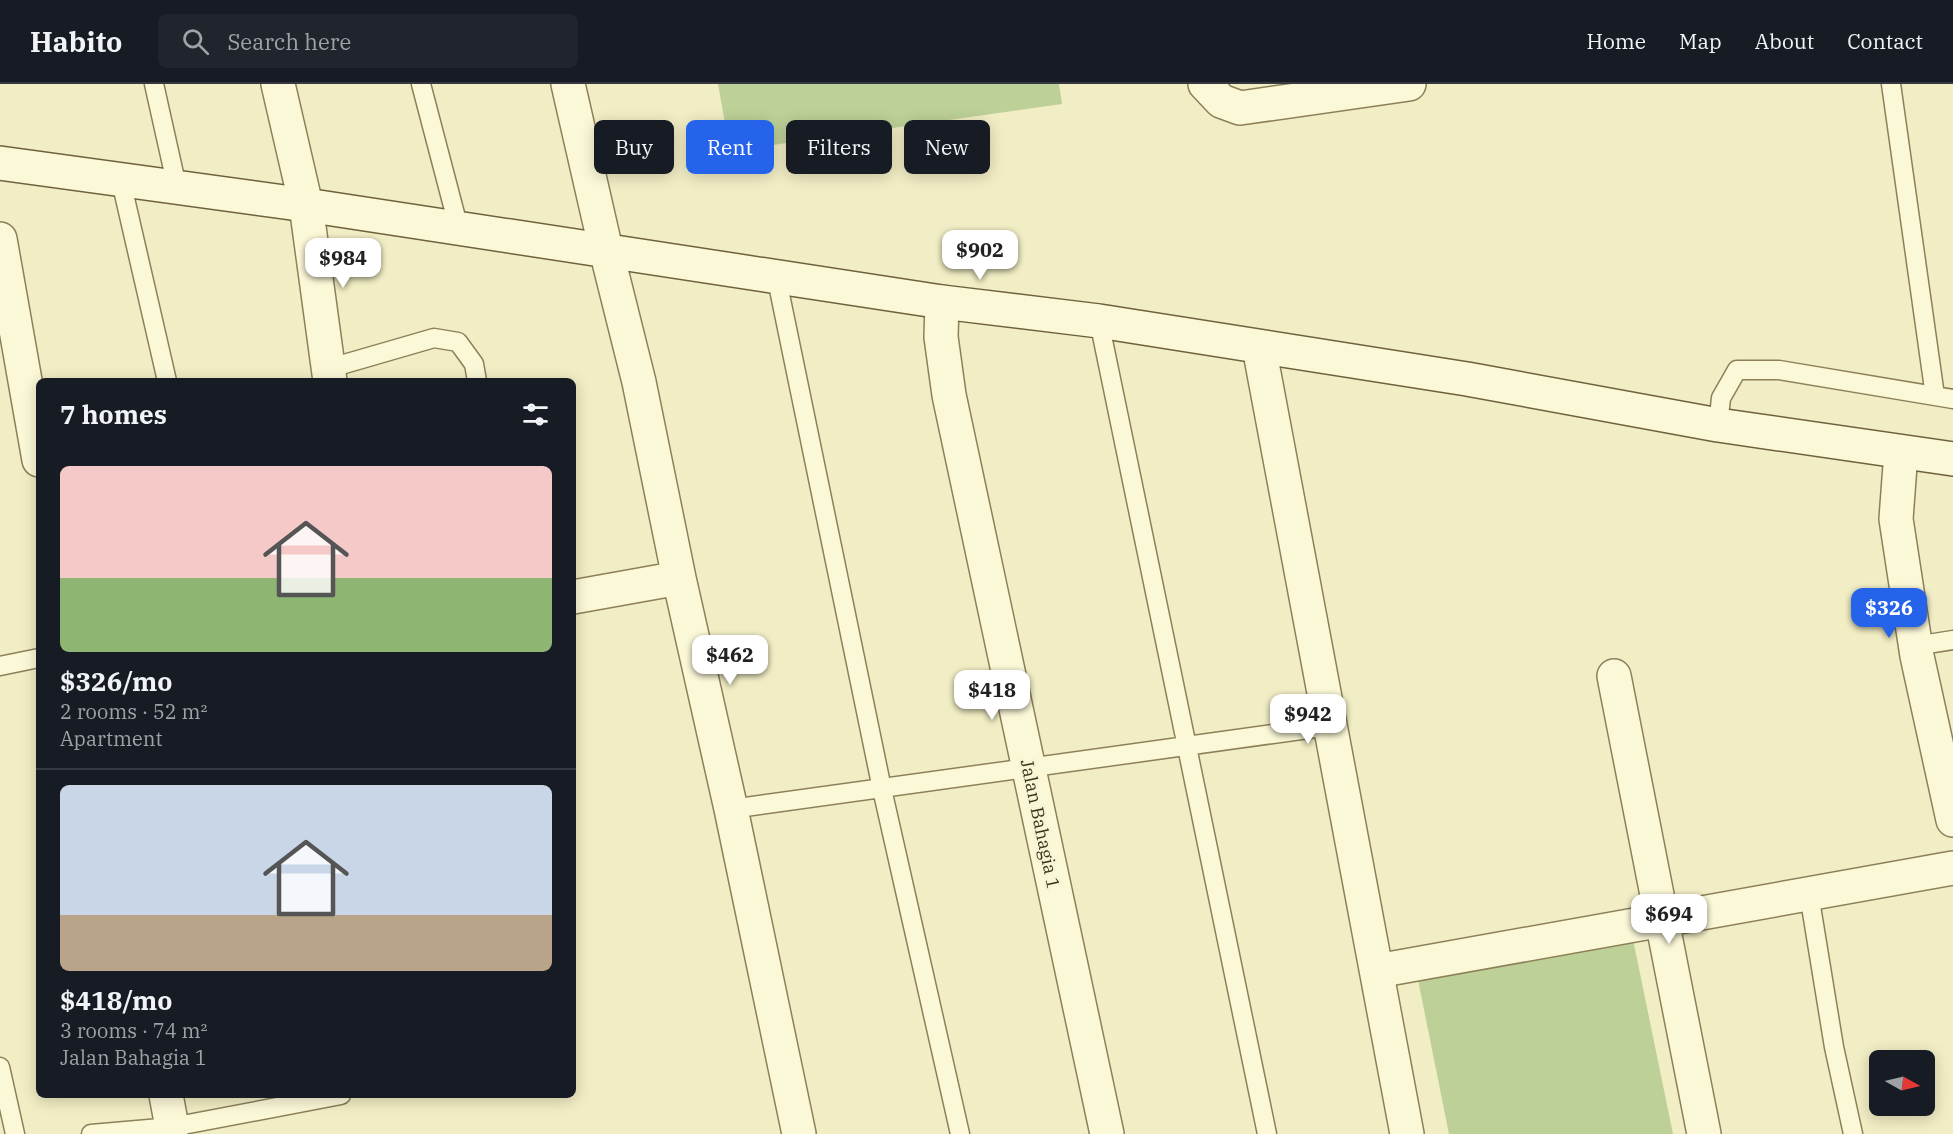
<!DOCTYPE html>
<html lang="en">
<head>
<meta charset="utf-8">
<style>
	:root { --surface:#171b24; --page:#20242c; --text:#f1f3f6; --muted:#9ea1a6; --line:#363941; --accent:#2563eb }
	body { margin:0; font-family:"IBM Plex Serif",serif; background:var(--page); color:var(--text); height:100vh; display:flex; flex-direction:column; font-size:22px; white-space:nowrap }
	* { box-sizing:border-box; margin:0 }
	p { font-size:20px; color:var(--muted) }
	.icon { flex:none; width:33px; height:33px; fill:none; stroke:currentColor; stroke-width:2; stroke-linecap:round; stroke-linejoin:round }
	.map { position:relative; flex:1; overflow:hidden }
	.drawer { position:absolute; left:36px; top:294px; width:540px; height:720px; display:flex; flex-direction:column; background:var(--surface); border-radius:9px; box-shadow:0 3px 15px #0003 }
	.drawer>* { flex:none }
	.hud { position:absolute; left:594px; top:36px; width:570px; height:54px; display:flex; gap:12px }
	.needle { width:39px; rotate:98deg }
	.controls { position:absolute; left:1869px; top:966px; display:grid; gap:12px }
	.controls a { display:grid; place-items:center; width:66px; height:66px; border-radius:9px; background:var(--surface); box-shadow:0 3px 15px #0003; font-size:30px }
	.price { position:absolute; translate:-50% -51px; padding:0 14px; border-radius:12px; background:#fff; color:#222; font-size:20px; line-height:39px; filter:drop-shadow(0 2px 3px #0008) }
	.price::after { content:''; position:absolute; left:50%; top:36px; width:18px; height:14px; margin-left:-9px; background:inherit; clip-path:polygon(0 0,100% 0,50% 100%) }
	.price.selected { background:var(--accent); color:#fff }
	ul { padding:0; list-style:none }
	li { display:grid; align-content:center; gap:12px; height:318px; padding:0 24px }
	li+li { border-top:2px solid var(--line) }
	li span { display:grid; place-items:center; height:186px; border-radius:9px; color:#555 }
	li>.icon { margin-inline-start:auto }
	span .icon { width:108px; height:108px; fill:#fffc; stroke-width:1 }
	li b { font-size:26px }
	h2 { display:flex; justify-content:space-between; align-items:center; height:72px; padding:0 24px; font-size:26px }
	.tag { padding:0 21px; border-radius:9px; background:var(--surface); box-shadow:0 3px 15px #0003; font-size:21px; line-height:54px }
	.tag.selected { background:var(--accent); color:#fff }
	header { display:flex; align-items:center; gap:36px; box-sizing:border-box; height:84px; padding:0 30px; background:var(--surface); border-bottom:2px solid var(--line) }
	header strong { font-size:28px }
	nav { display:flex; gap:33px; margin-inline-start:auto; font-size:21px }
	.search { width:420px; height:54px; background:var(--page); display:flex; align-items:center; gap:15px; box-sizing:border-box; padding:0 21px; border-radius:9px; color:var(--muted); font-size:22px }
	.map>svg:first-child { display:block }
	.green { fill:#bdd097 }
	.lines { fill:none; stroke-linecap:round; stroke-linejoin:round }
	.lane-casing { stroke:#8d8059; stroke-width:21 }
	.street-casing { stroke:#8d8059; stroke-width:36 }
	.secondary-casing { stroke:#6e613c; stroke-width:36 }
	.lane { stroke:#fbf8d8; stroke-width:18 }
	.street { stroke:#fbf8d8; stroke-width:33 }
	.secondary { stroke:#fbf8d8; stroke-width:33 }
	.labels { text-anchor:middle; stroke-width:6; stroke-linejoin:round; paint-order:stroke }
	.street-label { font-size:18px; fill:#3c331e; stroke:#f7f5d4 }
</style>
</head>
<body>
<header>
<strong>Habito</strong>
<div class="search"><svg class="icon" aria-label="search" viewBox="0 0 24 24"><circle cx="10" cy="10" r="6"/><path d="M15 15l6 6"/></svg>Search here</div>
<nav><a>Home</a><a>Map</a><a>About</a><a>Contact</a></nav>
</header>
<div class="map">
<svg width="1953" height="1050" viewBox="0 0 1953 1050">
	<rect width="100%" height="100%" fill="#f1edc4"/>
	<path class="green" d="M718,0H1059L1062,20L730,67Z
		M1629,836L1673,1050H1449L1412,866Z"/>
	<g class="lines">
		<defs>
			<path id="lane" d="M154,0L177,103
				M421,0L459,145
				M1891,0L1935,312
				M121,97L167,297
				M776,191L882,705L960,1050
				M1099,237L1267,1050
				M327,285L434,254L458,258L474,280L477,297
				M1718,341L1721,314L1737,286H1779L1953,315
				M1915,562L1953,556
				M0,582L39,574
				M731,725L1330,642
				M1809,810L1834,963L1853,1050
				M0,983L15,1050
				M91,1050L172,1043L341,1011"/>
			<path id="street" d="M278,0L306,121L330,297
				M568,0L606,166L639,298L679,494L731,725L799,1050
				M1205,0L1221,17L1240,24L1409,0
				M0,155L39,376
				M942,218L941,253L949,311L1107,1050
				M1259,263L1407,1050
				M1901,368L1896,435L1917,572L1953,736
				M573,513L679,494
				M1614,592L1704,1050
				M1377,887L1953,784
				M166,1011L172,1043"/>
			<path id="secondary" d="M0,79L306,121L942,218L1099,237L1467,295L1718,341L1953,375"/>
		</defs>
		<use href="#lane" class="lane-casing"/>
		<use href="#street" class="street-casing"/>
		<use href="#secondary" class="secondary-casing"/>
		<use href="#lane" class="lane"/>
		<use href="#street" class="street"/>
		<use href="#secondary" class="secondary"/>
	</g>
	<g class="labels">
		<g class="street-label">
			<text transform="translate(1040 740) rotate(78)" y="6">Jalan Bahagia 1</text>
		</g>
	</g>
</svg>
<div class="controls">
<a><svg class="needle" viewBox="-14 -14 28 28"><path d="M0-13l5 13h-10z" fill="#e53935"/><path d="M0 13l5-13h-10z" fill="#9ea1a6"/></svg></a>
</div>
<b class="price" style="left:980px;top:197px">$902</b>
<b class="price" style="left:343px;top:205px">$984</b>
<b class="price selected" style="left:1889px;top:555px">$326</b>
<b class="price" style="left:730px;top:602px">$462</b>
<b class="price" style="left:992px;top:637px">$418</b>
<b class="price" style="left:1308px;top:661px">$942</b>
<b class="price" style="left:1669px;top:861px">$694</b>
<div class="hud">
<a class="tag">Buy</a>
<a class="tag selected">Rent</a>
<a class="tag">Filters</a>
<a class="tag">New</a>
</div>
<section class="drawer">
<h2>7 homes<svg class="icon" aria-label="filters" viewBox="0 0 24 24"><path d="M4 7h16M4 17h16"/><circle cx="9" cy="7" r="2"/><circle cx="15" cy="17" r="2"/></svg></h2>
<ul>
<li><span style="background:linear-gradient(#f6c9c9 60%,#8fb573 0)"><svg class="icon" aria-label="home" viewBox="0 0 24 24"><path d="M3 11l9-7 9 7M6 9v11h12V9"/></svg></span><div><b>$326/mo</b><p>2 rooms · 52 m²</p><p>Apartment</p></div></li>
<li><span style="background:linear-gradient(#c9d6e8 70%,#b9a48a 0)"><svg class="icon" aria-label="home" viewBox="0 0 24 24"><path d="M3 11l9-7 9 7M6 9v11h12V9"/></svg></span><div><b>$418/mo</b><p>3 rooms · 74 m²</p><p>Jalan Bahagia 1</p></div></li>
</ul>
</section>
</div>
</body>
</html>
